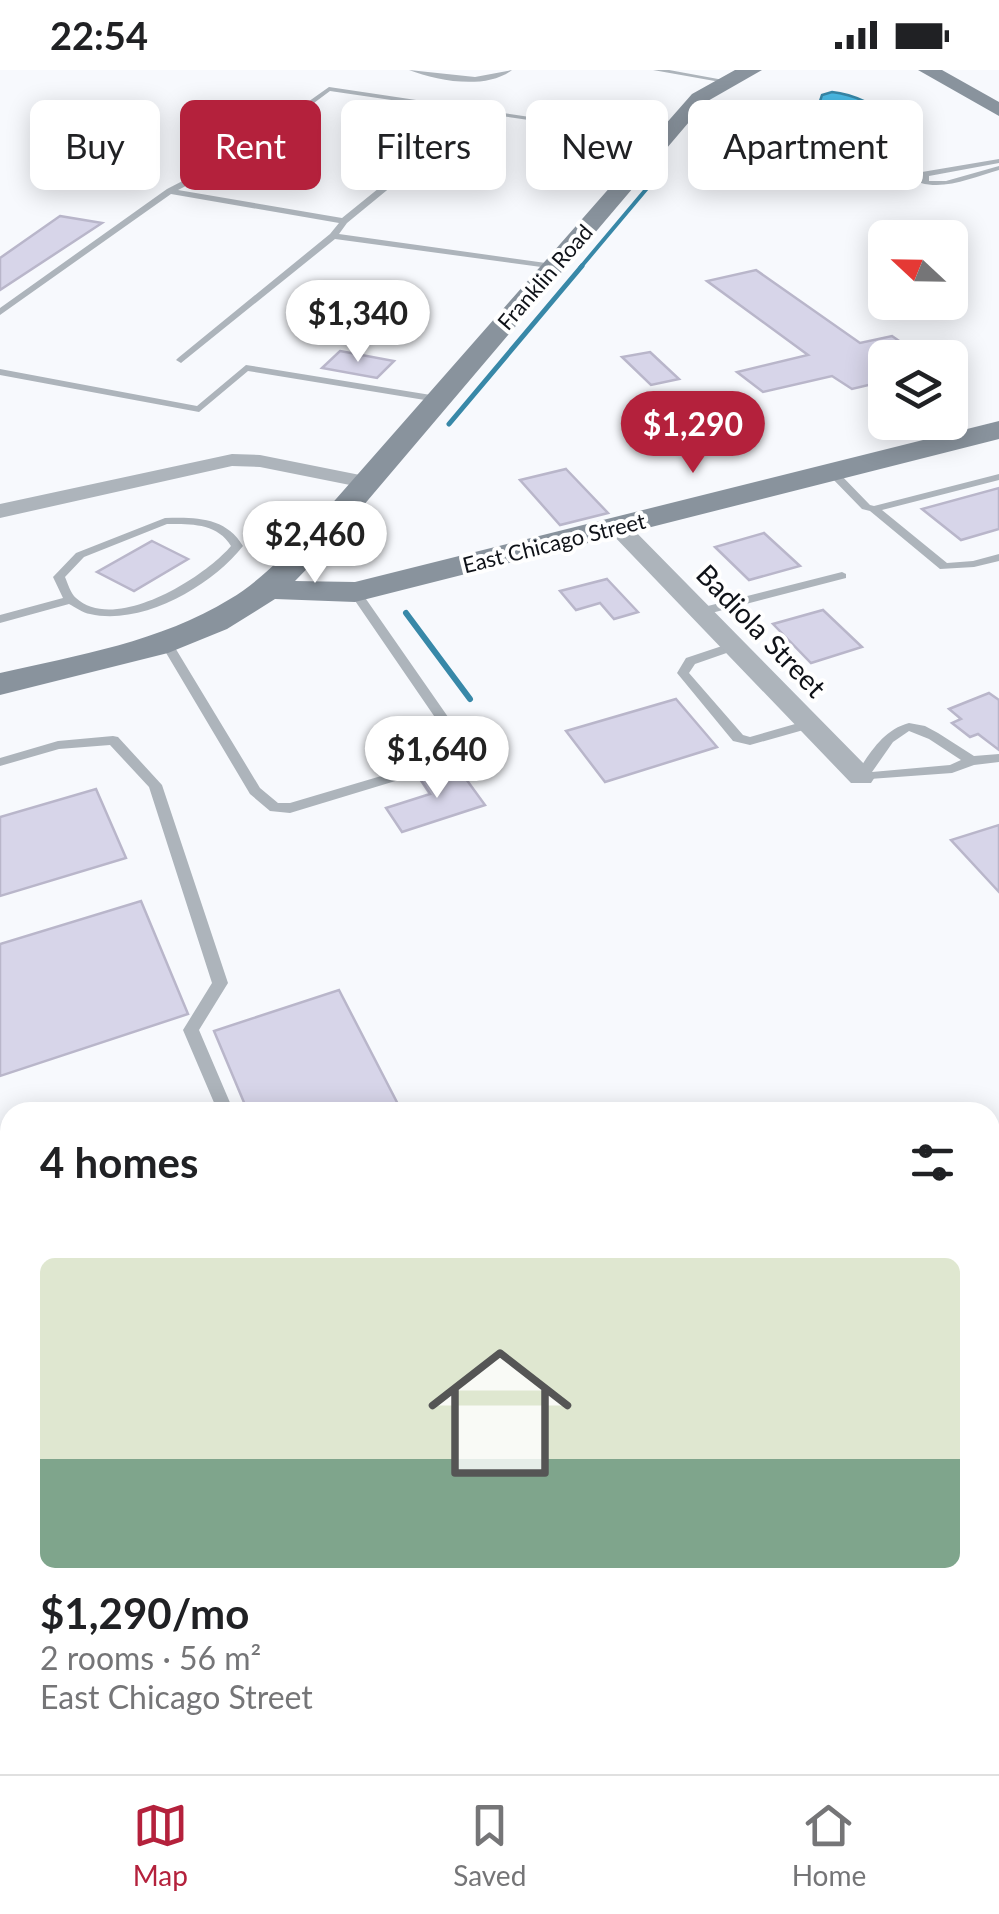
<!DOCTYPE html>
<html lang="en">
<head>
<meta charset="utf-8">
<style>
	:root { --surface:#fff; --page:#f6f6f6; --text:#202124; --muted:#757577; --line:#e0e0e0; --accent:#b4213c }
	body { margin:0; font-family:Lato,sans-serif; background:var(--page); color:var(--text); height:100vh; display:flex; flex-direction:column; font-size:38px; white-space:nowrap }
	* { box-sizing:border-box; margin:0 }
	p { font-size:32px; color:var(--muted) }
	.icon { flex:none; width:55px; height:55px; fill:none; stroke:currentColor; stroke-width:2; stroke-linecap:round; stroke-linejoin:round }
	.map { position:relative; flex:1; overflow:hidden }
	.side { position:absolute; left:0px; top:1032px; width:1000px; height:672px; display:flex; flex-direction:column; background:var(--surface); border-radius:30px 30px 0 0; box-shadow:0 5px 25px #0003 }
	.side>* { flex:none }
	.banner { position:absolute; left:30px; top:30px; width:940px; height:90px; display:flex; gap:20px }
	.needle { width:65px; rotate:292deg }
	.tools { position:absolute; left:868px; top:150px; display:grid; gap:20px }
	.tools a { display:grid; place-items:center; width:100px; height:100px; border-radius:15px; background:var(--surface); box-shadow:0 5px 25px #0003; font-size:50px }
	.price { position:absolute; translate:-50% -85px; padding:0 22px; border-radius:35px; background:#fff; color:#222; font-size:32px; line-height:65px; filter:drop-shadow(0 2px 5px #0008) }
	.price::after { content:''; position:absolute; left:50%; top:60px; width:30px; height:22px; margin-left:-15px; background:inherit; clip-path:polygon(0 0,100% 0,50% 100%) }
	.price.active { background:var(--accent); color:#fff }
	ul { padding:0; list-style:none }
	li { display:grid; align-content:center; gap:20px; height:530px; padding:0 40px }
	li+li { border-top:2px solid var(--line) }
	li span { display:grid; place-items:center; height:310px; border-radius:15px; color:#555 }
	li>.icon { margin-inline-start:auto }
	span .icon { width:180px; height:180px; fill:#fffc; stroke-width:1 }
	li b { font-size:42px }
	h2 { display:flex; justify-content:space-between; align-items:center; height:120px; padding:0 40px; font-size:42px }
	.pill { padding:0 35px; border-radius:15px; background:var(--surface); box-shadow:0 5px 25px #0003; font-size:35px; line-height:90px }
	.pill.active { background:var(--accent); color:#fff }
	.status { display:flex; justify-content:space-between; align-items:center; height:70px; padding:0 50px; background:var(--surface); direction:ltr }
	.status svg { height:28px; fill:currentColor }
	.tab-bar { display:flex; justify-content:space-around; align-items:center; height:140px; border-top:2px solid var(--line); background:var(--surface); font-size:28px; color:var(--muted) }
	.tab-bar a { display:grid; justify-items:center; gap:5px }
	.tab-bar .active { color:var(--accent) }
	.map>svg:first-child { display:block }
	.water { fill:#4abbe6; stroke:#3888a8; stroke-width:2.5 }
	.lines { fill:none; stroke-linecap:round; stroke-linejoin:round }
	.stream-far4 { stroke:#3888a8; stroke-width:4 }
	.stream-far3 { stroke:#3888a8; stroke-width:5 }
	.stream-far2 { stroke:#3888a8; stroke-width:6 }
	.stream-far1 { stroke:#3888a8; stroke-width:8 }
	.stream { stroke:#3888a8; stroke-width:10 }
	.building { fill:#d7d5e9; stroke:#b9b6ca; stroke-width:2.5 }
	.lane { fill:#adb4bb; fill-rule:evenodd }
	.street { fill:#adb4bb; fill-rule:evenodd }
	.secondary { fill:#89939d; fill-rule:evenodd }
	.rail { stroke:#87898e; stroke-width:10; stroke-dasharray:24 24; stroke-linecap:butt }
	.labels { text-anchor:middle; stroke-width:8; stroke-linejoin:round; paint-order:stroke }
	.far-street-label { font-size:22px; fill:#0f1218; stroke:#fff }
	.street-label { font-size:28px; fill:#0f1218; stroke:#fff }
</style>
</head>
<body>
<div class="status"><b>22:54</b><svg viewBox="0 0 49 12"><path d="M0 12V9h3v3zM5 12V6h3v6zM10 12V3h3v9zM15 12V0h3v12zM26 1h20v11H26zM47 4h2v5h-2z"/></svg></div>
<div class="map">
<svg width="999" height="1704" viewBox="0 0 999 1704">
	<rect width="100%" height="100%" fill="#f7f9fd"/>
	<path class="water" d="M832,22C853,24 879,36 893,51C869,62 842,42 820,31L822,25Z
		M777,40L792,43L835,65V69C812,77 779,69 766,47Z"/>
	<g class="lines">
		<path class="stream-far4" d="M580,198L659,104"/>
		<path class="stream-far3" d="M449,354L582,196"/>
		<path class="stream-far2" d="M406,543L470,629"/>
		<path class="stream-far1" d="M990,1075L999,1074"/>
		<path class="stream" d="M990,1206L999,1218
			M990,1434L999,1421
			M548,1704L556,1695"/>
	</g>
	<path class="building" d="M60,146L102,153L0,220V188Z
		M756,200L860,273L892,266L924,288H885V311L852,319L832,306L763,322L737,302L808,285L707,211Z
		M340,281L394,291L377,308L322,298Z
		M650,282L679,309L651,315L622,287Z
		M566,399L608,443L560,455L520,410Z
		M999,418V459L961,470L922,439Z
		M764,463L800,496L749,510L715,477Z
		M152,471L188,489L134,521L97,502Z
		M607,509L638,542L614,549L600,533L576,540L560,521Z
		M823,540L862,577L811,593L773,554Z
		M989,623L999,630V680L978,664L970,667L952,653L961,649L949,639Z
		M676,629L717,677L605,712L566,661Z
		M458,698L485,735L402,762L386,738L430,724L420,709Z
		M96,719L126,788L0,826V747Z
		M999,755V822L951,770Z
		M141,831L188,944L0,1006V874Z
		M339,920L402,1042H248L214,961Z"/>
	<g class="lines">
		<path class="lane" d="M409,0L475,7L512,0C485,20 438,11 409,0Z
			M653,0H669L729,11L726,13Z
			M329,17L671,68L667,70L481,43L347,153L339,164L553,194L557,197L556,199L335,169L181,293L176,290L178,288L330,164L339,153L171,124L0,245V238L167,119L233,85ZM330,21L473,42L342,148L178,120L239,89Z
			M999,89V93L929,106V111H946L999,96V100C974,107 946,120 921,113L922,102Z
			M246,295L437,326L442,329L437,332L248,301L199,342L0,305V299L197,336Z
			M832,399L836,400L870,435L874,436L999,404V410L882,440L947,493L973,491L999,484V491L974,497L940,499L870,441L862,439L828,404V400Z
			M165,448C195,447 226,447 243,476C212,516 142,556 90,544C83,543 75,537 69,534L0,553V545L63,528L53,507L76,483ZM167,454C191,454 217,453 231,476C205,507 115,564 76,528C71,524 68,514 65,507L84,487Z
			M842,502L846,504V508L700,546L694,542L696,539Z
			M355,518L359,519L471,680L425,702L290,743L270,741L250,724L159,571L165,567L171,571L260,718L278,733H290L415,696L456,678L349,522Z
			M734,572L740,576L738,579L695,594L689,603L743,665L750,667L809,650L814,651L816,654L814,657L750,675L733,671L677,603L686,588Z
			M909,653L925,656L938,663L974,686L999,684V692L974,695L952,703L856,710L854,707C869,685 882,660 909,653ZM909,661L929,669L961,690L950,695L872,702L893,672Z
			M113,666L118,667L162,715L228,913L199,960L234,1042H218L183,960L212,913L149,717L110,675L59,679L0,696V688L58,671Z
			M10,1384V1405L0,1409V1389Z"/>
		<path class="street" d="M232,384L260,385L365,406L376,412L365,418L260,397L232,396L0,448V434Z
			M618,450L626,452L871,701L875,707L871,713H851L610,462L607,457Z"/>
		<path class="secondary" d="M735,0H762L706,32L329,476L295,511L355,512L999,351V369L355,532L275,529L227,559L168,583L0,625V603C78,585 160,572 230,529C259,512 283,486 307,462L692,24Z
			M918,0H942L999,32V46Z"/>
		<path class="rail" d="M990,1217L999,1213
			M0,1671L10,1666"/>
	</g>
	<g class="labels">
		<g class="far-street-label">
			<text transform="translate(545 207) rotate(-49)" y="8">Franklin Road</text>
			<text transform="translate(554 473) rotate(-14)" y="8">East Chicago Street</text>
		</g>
		<g class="street-label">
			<text transform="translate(761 561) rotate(46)" y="10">Badiola Street</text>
		</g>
	</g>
</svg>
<div class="tools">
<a><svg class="needle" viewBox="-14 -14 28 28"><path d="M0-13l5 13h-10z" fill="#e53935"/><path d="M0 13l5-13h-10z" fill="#757577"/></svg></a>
<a><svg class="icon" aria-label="layers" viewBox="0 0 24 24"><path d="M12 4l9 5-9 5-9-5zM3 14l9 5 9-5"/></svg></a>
</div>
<b class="price" style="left:358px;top:295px">$1,340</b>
<b class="price active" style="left:693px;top:406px">$1,290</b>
<b class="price" style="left:315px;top:516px">$2,460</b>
<b class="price" style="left:437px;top:731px">$1,640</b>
<div class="banner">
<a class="pill">Buy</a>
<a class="pill active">Rent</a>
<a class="pill">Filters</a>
<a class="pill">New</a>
<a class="pill">Apartment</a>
</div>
<section class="side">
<h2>4 homes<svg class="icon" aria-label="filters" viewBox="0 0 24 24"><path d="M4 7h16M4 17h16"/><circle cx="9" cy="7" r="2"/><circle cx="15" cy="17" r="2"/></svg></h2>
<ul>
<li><span style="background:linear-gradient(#dfe7d0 65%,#7fa58c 0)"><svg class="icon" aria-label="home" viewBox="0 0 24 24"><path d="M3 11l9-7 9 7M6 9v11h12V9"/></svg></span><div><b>$1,290/mo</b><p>2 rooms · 56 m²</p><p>East Chicago Street</p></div></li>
</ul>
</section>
</div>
<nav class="tab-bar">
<a class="active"><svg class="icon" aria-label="map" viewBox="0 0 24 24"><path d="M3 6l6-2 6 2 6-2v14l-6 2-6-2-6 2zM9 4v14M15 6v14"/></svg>Map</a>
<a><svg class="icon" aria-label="saved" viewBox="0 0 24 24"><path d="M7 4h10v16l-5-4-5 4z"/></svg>Saved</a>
<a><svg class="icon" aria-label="home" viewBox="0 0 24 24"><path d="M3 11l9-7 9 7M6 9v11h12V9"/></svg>Home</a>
</nav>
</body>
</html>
